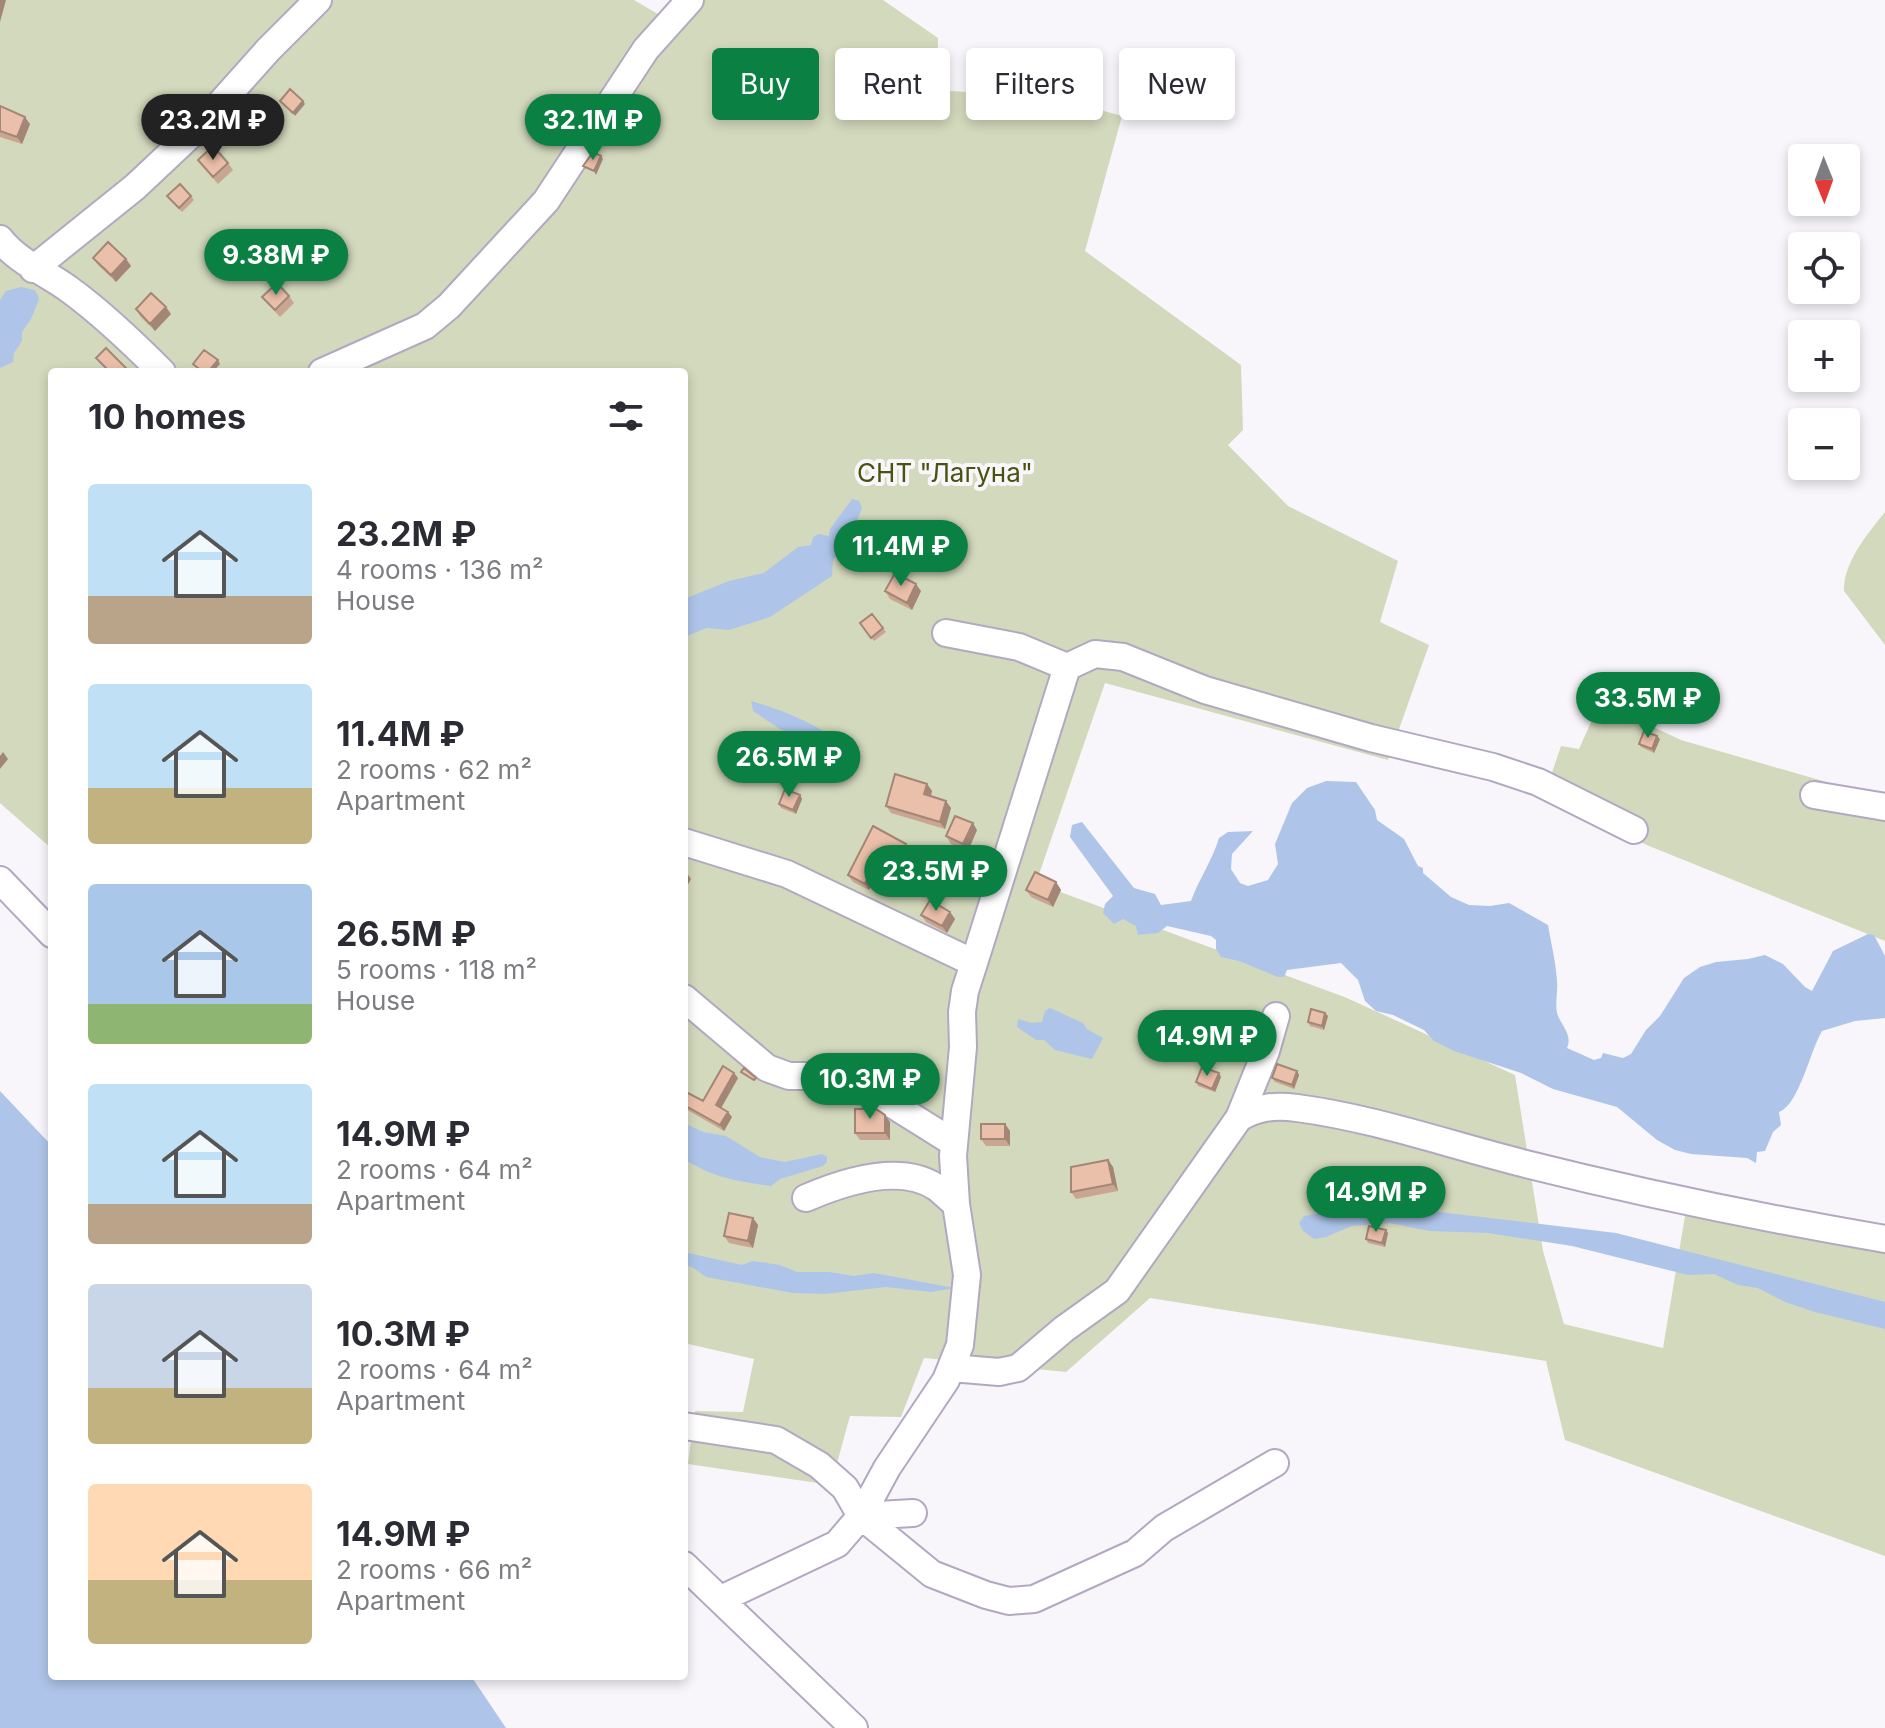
<!DOCTYPE html>
<html lang="en">
<head>
<meta charset="utf-8">
<style>
	:root { --surface:#fff; --page:#f2f2f3; --text:#2b2b33; --muted:#7c7c81; --accent:#0b8043 }
	body { margin:0; font-family:Inter,sans-serif; background:var(--page); color:var(--text); height:100vh; display:flex; flex-direction:column; font-size:30px; white-space:nowrap }
	* { box-sizing:border-box; margin:0 }
	p { font-size:26px; color:var(--muted) }
	.icon { flex:none; width:44px; height:44px; fill:none; stroke:currentColor; stroke-width:2; stroke-linecap:round; stroke-linejoin:round }
	.map { position:relative; flex:1; overflow:hidden }
	.drawer { position:absolute; left:48px; top:368px; width:640px; height:1312px; display:flex; flex-direction:column; background:var(--surface); border-radius:8px; box-shadow:0 4px 12px #0003 }
	.drawer>* { flex:none }
	.top-card { position:absolute; left:712px; top:48px; width:760px; height:72px; display:flex; gap:16px }
	.needle { width:52px; rotate:179deg }
	.buttons { position:absolute; left:1788px; top:144px; display:grid; gap:16px }
	.buttons a { display:grid; place-items:center; width:72px; height:72px; border-radius:8px; background:var(--surface); box-shadow:0 4px 12px #0003; font-size:40px }
	.price { position:absolute; translate:-50% -68px; padding:0 18px; border-radius:28px; background:var(--accent); color:#fff; font-size:26px; line-height:52px; filter:drop-shadow(0 2px 4px #0008) }
	.price::after { content:''; position:absolute; left:50%; top:48px; width:24px; height:18px; margin-left:-12px; background:inherit; clip-path:polygon(0 0,100% 0,50% 100%) }
	.price.selected { background:#222; color:#fff }
	ul { padding:0; list-style:none }
	li { display:flex; align-items:center; gap:24px; height:200px; padding:0 40px }
	li span { display:grid; place-items:center; flex:none; width:224px; height:160px; border-radius:8px; color:#555 }
	li>.icon { margin-inline-start:auto }
	span .icon { width:96px; height:96px; fill:#fffc; stroke-width:1 }
	li b { font-size:34px }
	h2 { display:flex; justify-content:space-between; align-items:center; height:96px; padding:0 40px; font-size:34px }
	.pill { padding:0 28px; border-radius:8px; background:var(--surface); box-shadow:0 4px 12px #0003; font-size:28px; line-height:72px }
	.pill.selected { background:var(--accent); color:#fff }
	.map>svg:first-child { display:block }
	.green { fill:#d3d9bc }
	.water { fill:#aec5e9 }
	.lines { fill:none; stroke-linecap:round; stroke-linejoin:round }
	.minor-casing { stroke:#b2a8c1; stroke-width:30 }
	.minor { stroke:#fff; stroke-width:26 }
	.wall { fill:#caa592 }
	.shaded-wall { fill:#a48677 }
	.building { fill:#ebc0aa; stroke:#a48677; stroke-width:2 }
	.labels { text-anchor:middle; stroke-width:8; stroke-linejoin:round; paint-order:stroke }
	.park-label { font-size:26px; fill:#4a520e; stroke:#f8f6fb }
</style>
</head>
<body>
<div class="map">
<svg width="1885" height="1728" viewBox="0 0 1885 1728">
	<rect width="100%" height="100%" fill="#f8f6fb"/>
	<path class="green" d="M0,0H634L663,17L672,0H883L938,38L937,90L1057,98L1122,116L1085,251L1241,365L1243,430L1228,445L1288,506L1398,561L1380,622L1429,645L1388,760L1105,683L1036,883L1347,998L1515,1075L1543,1251L1564,1324L1663,1348L1689,1192L1885,1228V1556L1565,1440L1546,1361L1150,1298L1066,1372L924,1358L901,1417L850,1416L831,1485L688,1464L695,1411L743,1412L754,1359L684,1343V372H52V849L0,803Z
		M1885,512V645L1844,591C1843,563 1868,533 1885,512Z
		M1600,702L1681,740L1885,799V941L1649,846L1544,796L1561,746L1579,749Z"/>
	<path class="water" d="M21,287L35,290L39,299L31,319L22,332V341L14,353L13,362L0,368V300L6,291Z
		M852,499L859,501L862,508L851,537L833,560L832,576L770,617L729,630L707,628L684,637V599L729,581L764,573L798,547L811,545L813,537L819,534L829,536L830,529Z
		M751,701C779,709 804,719 828,734L829,739L815,744L780,729L753,711Z
		M1326,781L1356,782L1375,810L1377,820L1404,839L1418,866L1423,868V873L1451,897L1469,905L1490,906L1509,903L1548,925C1551,943 1556,963 1557,981C1558,992 1555,1003 1557,1013C1561,1026 1573,1034 1567,1048L1594,1060L1601,1058L1603,1053L1623,1058L1631,1054L1646,1030L1660,1016L1684,978L1700,967L1716,962L1748,959L1765,955L1783,964L1805,987L1812,991L1833,951L1868,934L1874,935L1885,956V1018L1855,1021L1822,1031C1810,1051 1799,1105 1779,1112L1781,1125L1773,1132L1765,1151L1757,1152L1756,1163L1747,1158L1691,1154L1675,1150L1657,1140L1617,1107L1553,1089L1521,1073L1454,1051L1434,1041L1424,1030L1393,1015L1376,1011L1365,1001L1358,980L1341,963L1287,970L1284,977H1278L1239,961L1221,957L1216,949V940L1211,936L1167,926L1158,933L1138,935L1136,926L1123,919L1114,924L1103,913L1105,904L1113,896L1070,837L1072,825L1082,822L1134,888L1155,894L1161,905L1191,901C1199,879 1213,859 1219,838L1228,832L1253,831L1232,854L1231,869L1240,883L1248,886L1268,880L1278,864L1275,844L1292,803L1307,788Z
		M1050,1008L1083,1023L1087,1029L1103,1038L1092,1059L1055,1050L1044,1040H1036L1017,1027L1018,1019L1032,1023L1042,1022L1045,1011Z
		M0,1091L52,1146V1676H471L506,1728H0Z
		M684,1123L703,1132L726,1136L760,1157L785,1162L822,1154L827,1157V1162L823,1166L780,1179L771,1186C736,1181 714,1178 684,1159Z
		M1354,1207L1422,1210L1616,1233L1885,1302V1329L1815,1312L1785,1302L1758,1288L1738,1285L1714,1274L1688,1275L1572,1246L1488,1233L1429,1231L1389,1223L1352,1226L1326,1237L1314,1239L1303,1231L1299,1223L1304,1216Z
		M684,1252L742,1265L753,1261L780,1265L797,1272H829L854,1276L874,1273L955,1288L931,1292L886,1287L824,1294L793,1293L706,1277L692,1267L684,1265Z"/>
	<g class="lines">
		<defs>
			<path id="minor" d="M0,239C19,263 46,272 70,290C103,314 133,343 162,372
				M33,269L135,187L202,124L268,50L318,0
				M322,372L425,326L449,306L546,201L646,49L690,0
				M946,633L1019,647L1067,667
				M1814,795L1885,807
				M684,842L787,874L974,963L965,991L962,1012L963,1047L953,1156L956,1204L967,1275L960,1345L946,1380L887,1468L861,1516L837,1544L721,1599
				M0,880L52,934
				M974,963L1067,667L1095,654L1123,657L1205,690L1371,738L1493,767L1538,782L1634,830
				M684,998L767,1068L789,1076H836L863,1086L954,1143
				M1239,1118L1266,1051L1276,1016
				M806,1198C843,1182 899,1163 936,1187C943,1192 949,1199 956,1204
				M951,1368L999,1372L1018,1368L1064,1329L1117,1291L1239,1118C1258,1107 1274,1105 1297,1108C1373,1118 1447,1144 1522,1163C1641,1193 1763,1218 1885,1239
				M684,1426L776,1440L819,1465L845,1488L861,1516L932,1574L986,1595L1009,1601L1034,1599L1135,1553L1164,1528L1275,1463
				M861,1516L913,1513
				M684,1565L854,1728"/>
		</defs>
		<use href="#minor" class="minor-casing"/>
		<use href="#minor" class="minor"/>
	</g>
	<path class="wall" d="M761,53L760,72L742,71L739,67Z
		M0,106L30,124L22,144L0,137Z
		M198,160L228,163L233,170L218,184Z
		M167,196H191L194,200L182,212Z
		M93,258L126,259L131,266L116,282L98,265Z
		M289,296L294,303L280,317L262,297Z
		M136,309L171,314L155,331L140,316Z
		M885,591H921L912,610L890,599Z
		M872,614L886,632L874,641L860,623Z
		M1660,739L1654,753L1641,747L1639,744Z
		M927,784L932,791L931,796L951,808L945,829L891,813L886,806Z
		M800,795L802,799L796,814L781,808L779,804Z
		M873,826L910,850L904,863L888,854L869,890L853,882L848,875Z
		M977,830L968,851L951,844L946,836Z
		M1056,882L1061,890L1053,907L1031,897L1026,890Z
		M950,912L955,919L947,933L926,922L921,915Z
		M1325,1013L1328,1016L1324,1030L1310,1026L1308,1022Z
		M1297,1071L1299,1075L1294,1089L1275,1082L1272,1078Z
		M1221,1077L1215,1092L1198,1086L1196,1082Z
		M738,1078L721,1108L732,1117L724,1131L684,1108V1091L703,1101Z
		M890,1122V1140H860L855,1133Z
		M1005,1124L1010,1131V1146H986L981,1139Z
		M1108,1160L1113,1167L1118,1191L1076,1199L1071,1192Z
		M758,1225L753,1248L729,1243L724,1236Z
		M1388,1233L1385,1247L1368,1243L1366,1239Z"/>
	<path class="shaded-wall" d="M0,0H6L0,22Z
		M759,50L761,53L760,72L758,68Z
		M303,101L305,104L295,116L293,113Z
		M25,117L30,124L22,144L17,137Z
		M601,156L603,159L596,175L594,171Z
		M126,259L131,266L116,282L111,275Z
		M166,307L171,314L155,331L150,324Z
		M218,360L220,364L213,372H208Z
		M916,584L921,591L912,610L907,603Z
		M1657,736L1660,739L1654,753L1652,749Z
		M3,752L8,759L0,769V756Z
		M927,784L932,791L929,801L924,794Z
		M800,795L802,799L796,814L793,810Z
		M946,801L951,808L945,829L940,822Z
		M973,823L977,830L968,851L963,844Z
		M906,844L910,850L904,863L899,856Z
		M883,847L888,854L869,890L865,884Z
		M686,872L691,879L684,892V876Z
		M1056,882L1061,890L1053,907L1048,900Z
		M950,912L955,919L947,933L942,926Z
		M1325,1013L1328,1016L1324,1030L1322,1026Z
		M1297,1071L1299,1075L1294,1089L1292,1085Z
		M734,1073L738,1078L720,1110L716,1105Z
		M1219,1073L1221,1077L1215,1092L1212,1089Z
		M728,1112L732,1117L724,1131L720,1125Z
		M885,1115L890,1122V1140L885,1133Z
		M1005,1124L1010,1131V1146L1005,1139Z
		M1108,1160L1113,1167L1118,1191L1113,1184Z
		M753,1218L758,1225L753,1248L748,1241Z
		M1386,1230L1388,1233L1385,1247L1382,1243Z"/>
	<path class="building" d="M740,49L759,50L758,68L739,67Z
		M290,89L303,101L293,113L280,101Z
		M0,106L25,117L17,137L0,131Z
		M213,146L228,163L213,177L198,160Z
		M593,152L601,156L594,171L583,166Z
		M180,184L191,196L179,208L167,196Z
		M108,242L126,259L111,275L93,258Z
		M277,283L289,296L275,310L262,297Z
		M151,293L166,307L150,324L136,309Z
		M106,348L129,371L110,372L96,358Z
		M204,350L218,360L208,372H203L193,364Z
		M895,573L916,584L907,603L885,591Z
		M872,614L883,628L871,638L860,623Z
		M1644,731L1657,736L1652,749L1639,744Z
		M895,774L927,784L924,794L946,801L940,822L886,806Z
		M785,789L800,795L793,810L779,804Z
		M955,816L973,823L963,844L946,836Z
		M873,826L906,844L899,856L883,847L865,884L848,875Z
		M1035,872L1056,882L1048,900L1026,890Z
		M930,900L950,912L942,926L921,915Z
		M1311,1009L1325,1013L1322,1026L1308,1022Z
		M1277,1064L1297,1071L1292,1085L1272,1078Z
		M723,1066L734,1073L716,1105L728,1112L720,1125L684,1105V1091L703,1101Z
		M1202,1067L1219,1073L1212,1089L1196,1082Z
		M744,1068L756,1078L754,1080L741,1072Z
		M855,1109H876L885,1115V1133H855Z
		M981,1124H1005V1139H981Z
		M1108,1160L1113,1184L1071,1192V1167Z
		M729,1213L753,1218L748,1241L724,1236Z
		M1369,1226L1386,1230L1382,1243L1366,1239Z"/>
	<g class="labels">
		<g class="park-label">
			<text x="945" y="482">СНТ "Лагуна"</text>
		</g>
	</g>
</svg>
<div class="buttons">
<a><svg class="needle" viewBox="-14 -14 28 28"><path d="M0-13l5 13h-10z" fill="#e53935"/><path d="M0 13l5-13h-10z" fill="#7c7c81"/></svg></a>
<a><svg class="icon" aria-label="locate" viewBox="0 0 24 24"><circle cx="12" cy="12" r="6"/><path d="M12 2v4M12 18v4M2 12h4M18 12h4"/></svg></a>
<a>+</a>
<a>−</a>
</div>
<b class="price selected" style="left:213px;top:162px">23.2M ₽</b>
<b class="price" style="left:593px;top:162px">32.1M ₽</b>
<b class="price" style="left:276px;top:297px">9.38M ₽</b>
<b class="price" style="left:901px;top:588px">11.4M ₽</b>
<b class="price" style="left:1648px;top:740px">33.5M ₽</b>
<b class="price" style="left:789px;top:799px">26.5M ₽</b>
<b class="price" style="left:936px;top:913px">23.5M ₽</b>
<b class="price" style="left:1207px;top:1078px">14.9M ₽</b>
<b class="price" style="left:870px;top:1121px">10.3M ₽</b>
<b class="price" style="left:1376px;top:1234px">14.9M ₽</b>
<div class="top-card">
<a class="pill selected">Buy</a>
<a class="pill">Rent</a>
<a class="pill">Filters</a>
<a class="pill">New</a>
</div>
<section class="drawer">
<h2>10 homes<svg class="icon" aria-label="filters" viewBox="0 0 24 24"><path d="M4 7h16M4 17h16"/><circle cx="9" cy="7" r="2"/><circle cx="15" cy="17" r="2"/></svg></h2>
<ul>
<li><span style="background:linear-gradient(#bfe0f5 70%,#b9a48a 0)"><svg class="icon" aria-label="home" viewBox="0 0 24 24"><path d="M3 11l9-7 9 7M6 9v11h12V9"/></svg></span><div><b>23.2M ₽</b><p>4 rooms · 136 m²</p><p>House</p></div></li>
<li><span style="background:linear-gradient(#bfe0f5 65%,#c2b280 0)"><svg class="icon" aria-label="home" viewBox="0 0 24 24"><path d="M3 11l9-7 9 7M6 9v11h12V9"/></svg></span><div><b>11.4M ₽</b><p>2 rooms · 62 m²</p><p>Apartment</p></div></li>
<li><span style="background:linear-gradient(#a9c7e8 75%,#8fb573 0)"><svg class="icon" aria-label="home" viewBox="0 0 24 24"><path d="M3 11l9-7 9 7M6 9v11h12V9"/></svg></span><div><b>26.5M ₽</b><p>5 rooms · 118 m²</p><p>House</p></div></li>
<li><span style="background:linear-gradient(#bfe0f5 75%,#b9a48a 0)"><svg class="icon" aria-label="home" viewBox="0 0 24 24"><path d="M3 11l9-7 9 7M6 9v11h12V9"/></svg></span><div><b>14.9M ₽</b><p>2 rooms · 64 m²</p><p>Apartment</p></div></li>
<li><span style="background:linear-gradient(#c9d6e8 65%,#c2b280 0)"><svg class="icon" aria-label="home" viewBox="0 0 24 24"><path d="M3 11l9-7 9 7M6 9v11h12V9"/></svg></span><div><b>10.3M ₽</b><p>2 rooms · 64 m²</p><p>Apartment</p></div></li>
<li><span style="background:linear-gradient(#ffd9b3 60%,#c2b280 0)"><svg class="icon" aria-label="home" viewBox="0 0 24 24"><path d="M3 11l9-7 9 7M6 9v11h12V9"/></svg></span><div><b>14.9M ₽</b><p>2 rooms · 66 m²</p><p>Apartment</p></div></li>
</ul>
</section>
</div>
</body>
</html>
